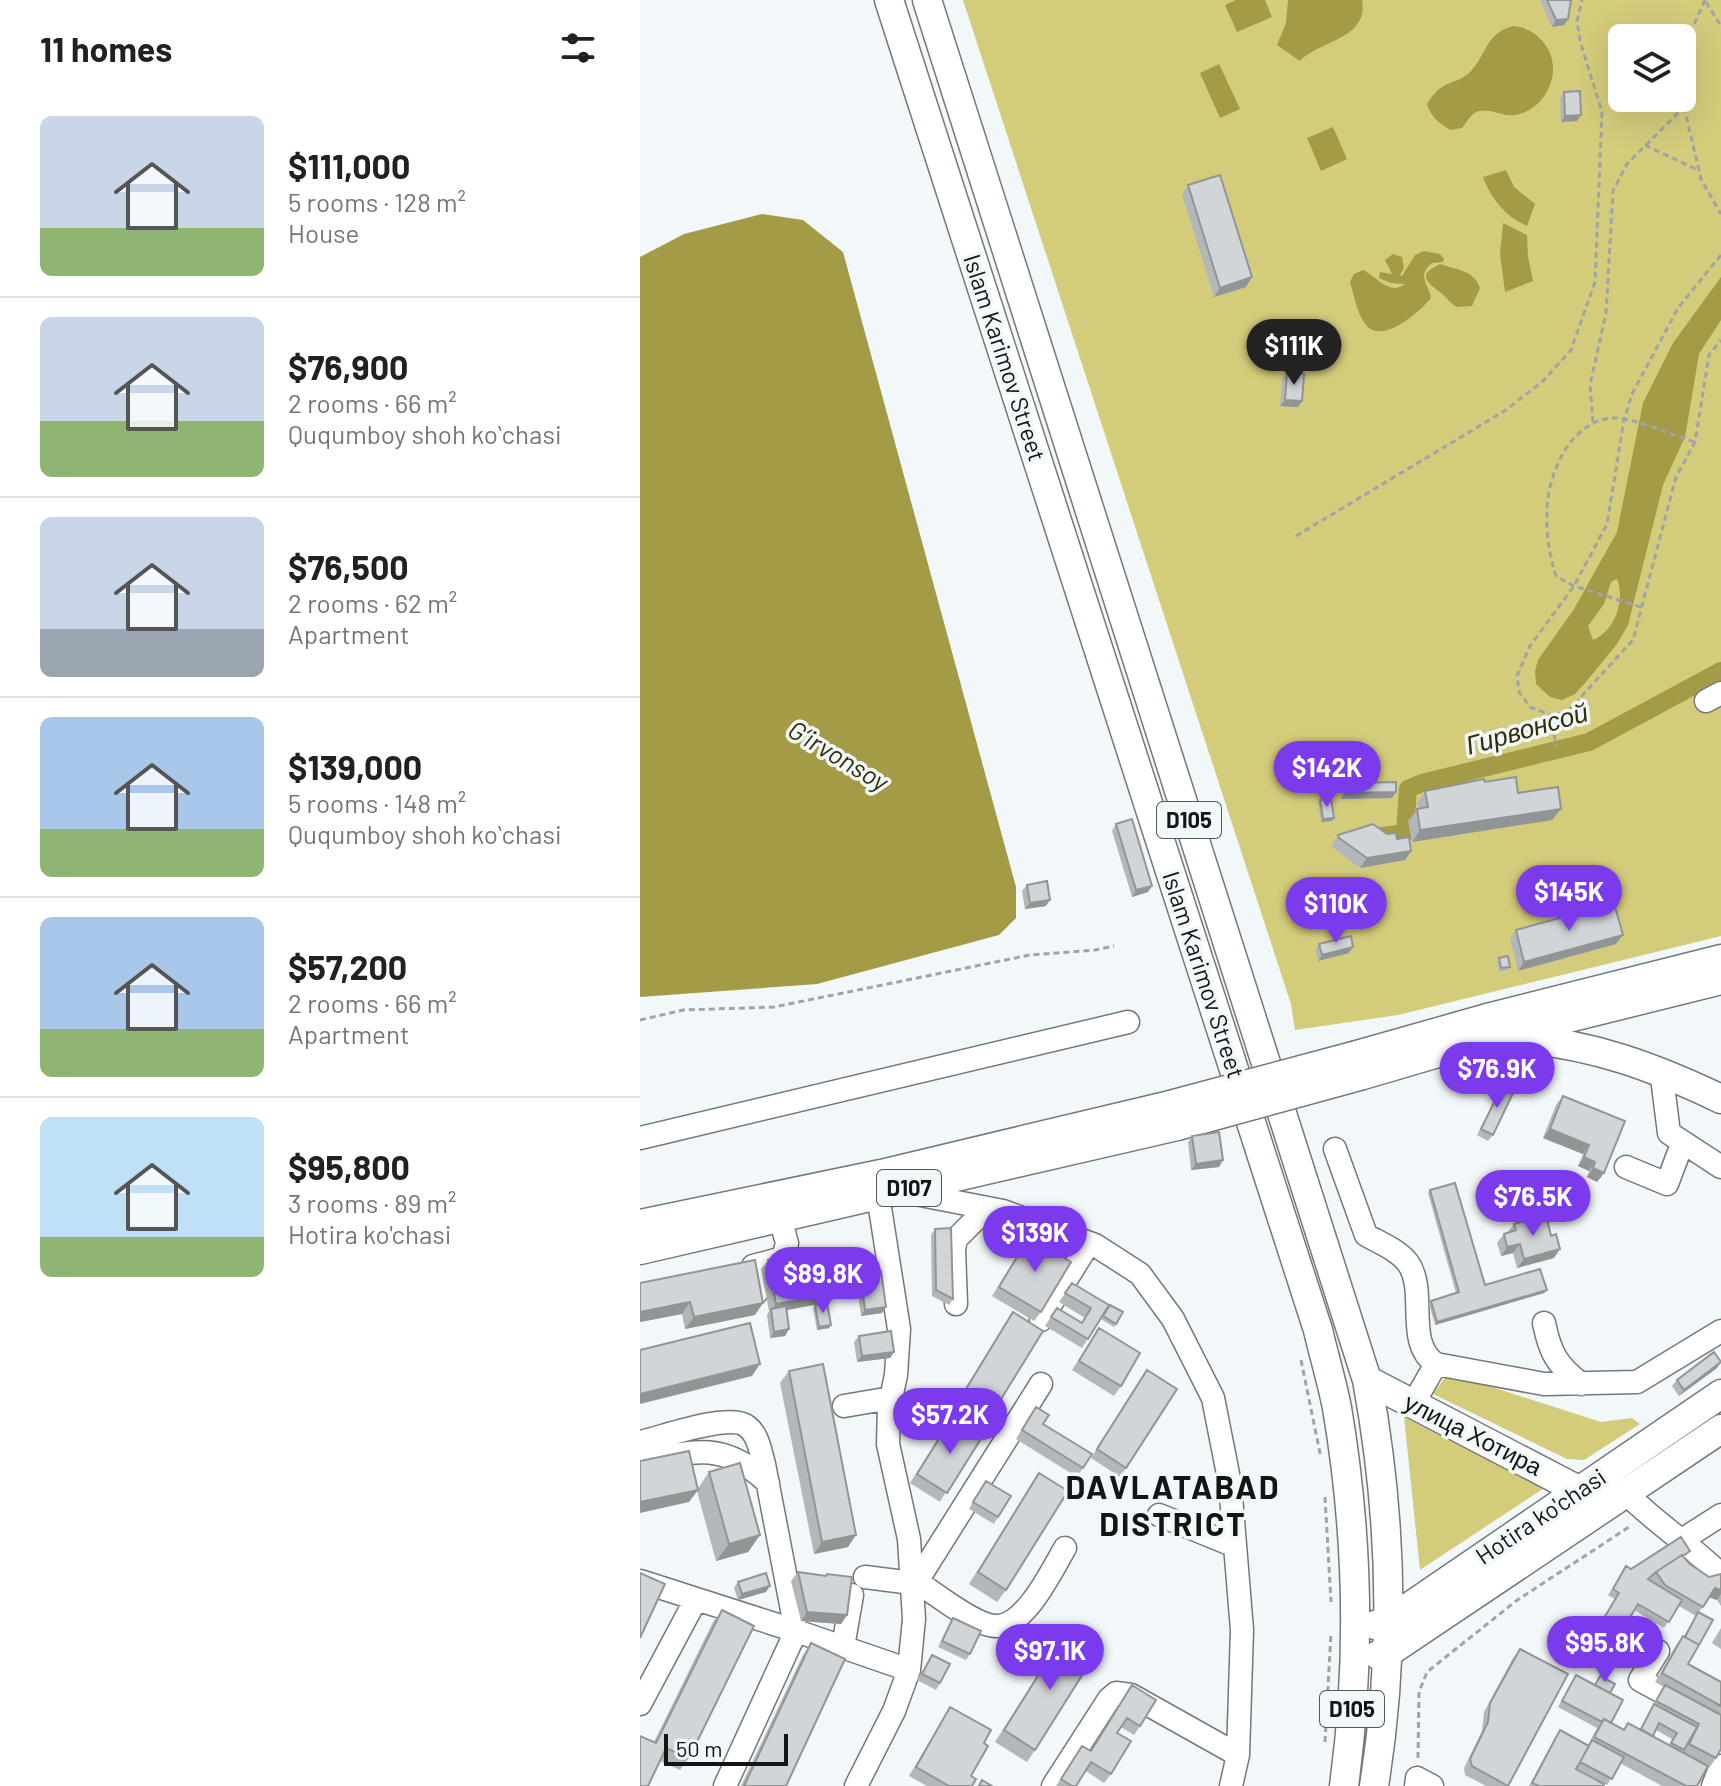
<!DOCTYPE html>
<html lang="en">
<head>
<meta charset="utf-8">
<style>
	:root { --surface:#fff; --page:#f2f2f2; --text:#202124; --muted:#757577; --line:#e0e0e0; --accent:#7c3aed }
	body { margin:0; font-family:Barlow,sans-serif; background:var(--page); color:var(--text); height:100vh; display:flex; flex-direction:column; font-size:30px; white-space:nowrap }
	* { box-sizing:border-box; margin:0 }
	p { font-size:26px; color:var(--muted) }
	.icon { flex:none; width:44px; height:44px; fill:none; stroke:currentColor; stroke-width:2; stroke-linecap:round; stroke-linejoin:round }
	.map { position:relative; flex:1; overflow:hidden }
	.side { display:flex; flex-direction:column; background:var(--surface); width:640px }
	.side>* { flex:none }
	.controls { position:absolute; left:968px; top:24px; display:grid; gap:16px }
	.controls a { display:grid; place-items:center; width:88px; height:88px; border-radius:12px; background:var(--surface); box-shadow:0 8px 32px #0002; font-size:40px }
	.scale { position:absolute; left:24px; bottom:20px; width:124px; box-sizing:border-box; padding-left:8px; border:4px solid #121415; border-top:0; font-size:22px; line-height:28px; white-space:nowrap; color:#121415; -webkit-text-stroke:6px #f2f7f9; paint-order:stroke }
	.price { position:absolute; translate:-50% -68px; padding:0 18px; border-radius:28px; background:var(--accent); color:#fff; font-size:26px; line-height:52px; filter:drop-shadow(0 2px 4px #0008) }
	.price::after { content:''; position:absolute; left:50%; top:48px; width:24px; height:18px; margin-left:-12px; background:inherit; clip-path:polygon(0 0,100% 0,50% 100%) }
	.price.current { background:#222; color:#fff }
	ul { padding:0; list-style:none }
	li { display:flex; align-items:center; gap:24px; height:200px; padding:0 40px }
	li+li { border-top:2px solid var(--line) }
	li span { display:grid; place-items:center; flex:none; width:224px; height:160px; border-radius:12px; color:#555 }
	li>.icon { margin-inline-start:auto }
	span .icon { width:96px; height:96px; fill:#fffc; stroke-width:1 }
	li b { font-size:34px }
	h2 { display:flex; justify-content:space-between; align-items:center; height:96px; padding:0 40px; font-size:34px }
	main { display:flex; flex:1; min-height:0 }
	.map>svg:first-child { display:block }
	.green { fill:#d3cc7b; fill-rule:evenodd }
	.water { fill:#a39b46; fill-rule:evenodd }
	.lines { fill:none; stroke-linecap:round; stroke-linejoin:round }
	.canal { stroke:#a39b46; stroke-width:18 }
	.minor-casing { stroke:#74787a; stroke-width:25 }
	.major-casing { stroke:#74787a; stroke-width:31 }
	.path { stroke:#a1a4a6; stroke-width:3; stroke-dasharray:6 4; stroke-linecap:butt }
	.minor { stroke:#fff; stroke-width:22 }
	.major { stroke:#fff; stroke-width:28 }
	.major-bridge-casing { stroke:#74787a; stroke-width:31; stroke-linecap:butt }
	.major-bridge { stroke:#fff; stroke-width:28 }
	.wall { fill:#b4b7b9; fill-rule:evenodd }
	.shaded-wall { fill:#929596 }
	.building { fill:#d1d5d7; stroke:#929596; stroke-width:2 }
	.labels { text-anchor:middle; stroke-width:7; stroke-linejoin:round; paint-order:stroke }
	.shield { fill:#f2f7f9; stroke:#555859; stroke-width:2 }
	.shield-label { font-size:22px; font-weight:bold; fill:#121415 }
	.street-label { font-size:24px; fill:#121415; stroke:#f2f7f9 }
	.water-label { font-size:26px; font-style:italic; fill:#312e08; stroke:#f2f7f9 }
	.district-label { font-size:32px; font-weight:bold; letter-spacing:2px; fill:#121415; stroke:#f2f7f9 }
</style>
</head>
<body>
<main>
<section class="side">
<h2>11 homes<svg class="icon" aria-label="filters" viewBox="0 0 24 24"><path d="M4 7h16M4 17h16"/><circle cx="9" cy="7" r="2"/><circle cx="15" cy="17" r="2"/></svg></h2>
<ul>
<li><span style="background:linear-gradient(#c9d6e8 70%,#8fb573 0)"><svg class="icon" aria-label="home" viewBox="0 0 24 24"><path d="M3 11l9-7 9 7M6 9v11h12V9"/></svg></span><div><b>$111,000</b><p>5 rooms · 128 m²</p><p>House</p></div></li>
<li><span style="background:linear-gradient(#c9d6e8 65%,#8fb573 0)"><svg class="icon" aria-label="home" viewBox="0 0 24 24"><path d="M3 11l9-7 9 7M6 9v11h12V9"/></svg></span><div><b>$76,900</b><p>2 rooms · 66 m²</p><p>Ququmboy shoh koʻchasi</p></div></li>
<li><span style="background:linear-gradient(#c9d6e8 70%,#9aa5b1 0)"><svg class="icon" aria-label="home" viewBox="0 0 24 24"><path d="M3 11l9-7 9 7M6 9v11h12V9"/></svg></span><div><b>$76,500</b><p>2 rooms · 62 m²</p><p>Apartment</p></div></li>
<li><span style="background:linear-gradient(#a9c7e8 70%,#8fb573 0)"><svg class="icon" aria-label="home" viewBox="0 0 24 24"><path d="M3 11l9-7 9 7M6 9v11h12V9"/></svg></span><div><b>$139,000</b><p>5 rooms · 148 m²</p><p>Ququmboy shoh koʻchasi</p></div></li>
<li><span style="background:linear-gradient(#a9c7e8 70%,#8fb573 0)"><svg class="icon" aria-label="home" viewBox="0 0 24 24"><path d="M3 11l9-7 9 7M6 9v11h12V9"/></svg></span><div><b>$57,200</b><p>2 rooms · 66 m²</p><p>Apartment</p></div></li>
<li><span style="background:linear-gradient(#bfe0f5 75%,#8fb573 0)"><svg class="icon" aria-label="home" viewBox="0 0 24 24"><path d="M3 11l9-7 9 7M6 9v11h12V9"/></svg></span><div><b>$95,800</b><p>3 rooms · 89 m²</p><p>Hotira ko'chasi</p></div></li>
</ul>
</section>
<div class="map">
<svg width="1081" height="1786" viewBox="0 0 1081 1786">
	<rect width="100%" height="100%" fill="#f2f7f9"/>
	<path class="green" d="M323,0H1081V936L758,1015L655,1030L651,1004ZM982,38H1042V98H982Z
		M808,1373L961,1422L992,1418L1000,1424L944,1460L927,1459L793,1394Z
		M764,1417L904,1488L780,1570Z"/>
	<path class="water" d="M596,0H625L632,17L597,32L585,5Z
		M648,0H722C729,39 681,40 660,61L637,45L646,23Z
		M873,26C886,27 896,33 904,43C925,69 907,110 875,115C863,117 851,108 839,111C831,113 827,122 822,128L810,130C798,122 791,117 787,104C804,76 816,87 831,71C848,52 845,34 873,26Z
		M579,64L600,109L580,118L560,73Z
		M693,127L707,159L681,171L667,138Z
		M866,170L874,187L895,204L887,226C866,217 851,199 843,177Z
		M122,214L163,220L203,252L376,887V918L359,935L177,984L0,997V257L44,234Z
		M863,223L887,235L888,257L893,281L865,292L860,254Z
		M784,251L800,254L804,259L803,262L792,263C776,276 789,284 791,298C780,312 742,345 726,325C717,314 714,295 710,282L714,274L723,270C738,277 748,296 765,284L751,283L739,278L740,272L752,274L745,260L753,254L762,257L764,268L760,275L762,276L775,255Z
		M800,264C817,270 834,270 840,288L832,306L817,307C810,303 807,298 801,293C787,282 776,275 800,264Z
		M1081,277V320L1059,354L1045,437L1023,485L988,625L977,644L945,683L935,694L922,700L910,697L896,684L895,671L898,660L934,609L977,532L1003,403L1033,343ZM977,579C986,600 974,632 953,640L948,626L964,604L971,582Z"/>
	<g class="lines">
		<path class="canal" d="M736,837L765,833L768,789L782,783L949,742L1081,671"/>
		<defs>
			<path id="minor" d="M1066,701L1081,693
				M1021,1070L1029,1133L1081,1167
				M0,1138L488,1022
				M695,1149L726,1235C740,1243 758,1250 768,1263C788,1291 764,1343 796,1364L904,1384L997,1382L1081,1331
				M986,1167L1027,1184L1042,1144
				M265,1192L363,1211L455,1245L500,1274L533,1319L573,1398L590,1484L602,1630L598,1755L591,1786
				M117,1292L113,1266L143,1258L147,1243L140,1218
				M316,1304L314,1249L316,1239L347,1208
				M401,1320L449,1243
				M904,1323C910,1353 917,1365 941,1384
				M773,1404L796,1364
				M204,1406L251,1398
				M0,1442C23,1437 86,1414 105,1425C118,1433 120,1450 124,1464L156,1631L269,1670
				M0,1463C53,1450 85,1441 128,1483
				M986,1493C1015,1523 1051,1545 1081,1575
				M519,1515L595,1546
				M1042,1540L1081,1515
				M225,1577L272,1583
				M0,1581L156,1631L85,1786
				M277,1582C295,1593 337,1628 358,1626C386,1625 412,1570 425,1548
				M272,1589L401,1384
				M203,1647L212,1595
				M1018,1651L1000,1680L1081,1724
				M0,1704L55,1601
				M216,1786L254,1711L269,1670L274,1619L269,1539L248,1444L249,1408L256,1375L259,1329L238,1195
				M413,1786L469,1699L476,1693L491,1695L598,1755
				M776,1786L777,1778L792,1786
				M1073,1786L1081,1766"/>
			<path id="major" d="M249,0L678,1330C684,1356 692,1382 697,1408C718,1532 721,1661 704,1786
				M287,0L727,1380C752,1515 756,1651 734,1786
				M877,1038C954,1045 1012,1066 1081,1099
				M717,1055L851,1017L1081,959
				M723,1075L856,1036L1081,980
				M0,1224L241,1174L530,1105
				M0,1250L537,1126
				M727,1380L940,1491
				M735,1625L750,1620L1081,1394
				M738,1655L749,1652L1081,1429"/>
		</defs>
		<use href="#minor" class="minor-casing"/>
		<use href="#major" class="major-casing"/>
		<path class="path" d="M1065,0L1052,29L1046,66L1044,107L1061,179L1081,214
			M1066,2L1081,26
			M1005,145L1060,171
			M1081,255L1038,308L992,394L984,420L967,524L934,586L890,646L877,676L879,692L890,707L911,715L928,711L993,640L1036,477L1055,442L1069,355L1081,340
			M953,422L950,385L966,313L973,191L987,164L1044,107
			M656,536L866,410L903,381L931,350L955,282L962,112L940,41L937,21L942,0
			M1001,607L934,586L916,576C909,554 906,533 907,510C908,473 931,420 973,418C993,417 1034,436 1055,442
			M911,715L916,747
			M0,1020L43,1010L134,1007L390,955L455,950L474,946
			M661,1360L681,1458
			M685,1497L691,1602
			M685,1742L691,1633
			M778,1758L779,1692L787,1672L876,1601L992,1525"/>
		<use href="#minor" class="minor"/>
		<use href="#major" class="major"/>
		<defs>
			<path id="major-bridge" d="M530,1105L717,1055
				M537,1126L723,1075"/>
		</defs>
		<use href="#major-bridge" class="major-bridge-casing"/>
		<use href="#major-bridge" class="major-bridge"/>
	</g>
	<path class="wall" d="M900,0H931L928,19L924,25L912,27Z
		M924,92L941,115L937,121L921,122L920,98Z
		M548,185L606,287L574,297L542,194Z
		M647,373L662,401L658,407L640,406L642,379Z
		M845,782L921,809L912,820L772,842L768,821L778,809L777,803L785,791Z
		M705,783L752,798L701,799V789Z
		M680,800L694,818L692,821L681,822L678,803Z
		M476,824L508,892L492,897L472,831Z
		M747,834L757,839L771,851L765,860L720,868L692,847V844L698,835Z
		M387,885L406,906L385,909L382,891Z
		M876,930L976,944L878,971L870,939Z
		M679,944L709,953L678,961L675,950Z
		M859,958L868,970L859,972L857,961Z
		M862,1086L853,1135L848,1141L837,1135Z
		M923,1096L964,1173L957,1182L947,1177L949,1171L938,1166L943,1154L903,1138L916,1105Z
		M552,1136L579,1167L551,1170L548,1142Z
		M790,1190L845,1285L907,1290L904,1293L795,1325L789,1304L791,1301L816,1293L788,1193Z
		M874,1224L914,1258L877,1268L873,1253L861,1256L857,1243L864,1234L867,1233Z
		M295,1229L313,1299L309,1305L292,1296L291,1235Z
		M389,1237L401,1312L394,1321L352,1296Z
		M128,1260L196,1293L189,1302L146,1310L149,1329L145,1336L130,1338L127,1315L129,1311L121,1269Z
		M220,1274L242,1313L221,1316L216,1280Z
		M0,1283L115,1315L45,1329L42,1314L0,1322Z
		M432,1283L469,1305L442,1348L405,1326L417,1308L442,1323L445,1318L419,1302Z
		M175,1305L191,1325L189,1328L177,1330L173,1308Z
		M470,1305L483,1312L474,1327L461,1319Z
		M373,1312L403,1331L339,1435L300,1502L270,1483L306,1426L303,1424Z
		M459,1328L481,1386L474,1396L432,1370Z
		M219,1336L254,1352L250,1358L217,1362L214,1342Z
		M1077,1368L1039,1396L1032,1386L1037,1380Z
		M507,1370L537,1389L480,1477L451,1458Z
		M149,1371L208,1547L174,1554L140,1383Z
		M390,1416L452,1454L437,1477L376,1439Z
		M69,1472L120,1535L108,1552L76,1561L57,1491L49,1502Z
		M399,1473L366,1590L357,1602L329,1584Z
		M341,1487L358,1517L354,1524L329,1509Z
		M1046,1557L1045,1559L1050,1564L1069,1577L1081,1574V1606L1077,1600L1069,1597L1059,1612L1048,1664L1081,1682V1749L1076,1758L1070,1767L1068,1766L1057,1786H1022L980,1763L967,1785L937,1768L963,1786H889L914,1739L920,1730L948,1745L957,1728L918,1707L936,1675L970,1693L971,1723L984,1730L988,1723L1000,1729L1024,1687L1015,1682L1036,1645L1043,1636H1044L1056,1616L1039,1606L1024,1628L994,1610L976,1641L957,1629L975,1599L968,1595L986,1566L991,1569ZM1016,1730L1032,1739L1029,1745L1013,1736Z
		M158,1572L185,1576L187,1574L207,1615L201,1624L161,1621L151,1581Z
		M98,1582L126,1592L98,1600L94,1588Z
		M82,1610L49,1758L40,1770L20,1761L14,1742L73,1622Z
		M313,1618L330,1654L326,1660L298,1647Z
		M1081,1628V1649L1072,1643Z
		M424,1634L395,1750L387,1762L355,1742Z
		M171,1643L146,1786H101L163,1655Z
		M880,1649L868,1786H846L825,1775L824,1768L842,1731L844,1712L873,1658Z
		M292,1655L300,1683L296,1690L277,1680Z
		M486,1694L500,1726L494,1735L481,1727L477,1733L471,1774L464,1783L446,1771L436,1786H416L436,1755L451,1751Z
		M310,1707L331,1776L332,1786H287L269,1776Z"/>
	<path class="shaded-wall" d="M928,19L924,25L912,27L916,20Z
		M941,115L937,121L921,122L925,116Z
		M612,277L606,287L574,297L580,288Z
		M645,400L662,401L658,407L640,406Z
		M756,792L752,798L701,799L705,793Z
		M921,809L912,820L772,842L780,830Z
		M694,818L692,821L681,822L683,819Z
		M771,851L765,860L720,868L727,858Z
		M512,886L508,892L492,897L496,890Z
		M410,900L406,906L385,909L390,903Z
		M983,935L976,944L878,971L884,962Z
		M713,947L709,953L678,961L682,955Z
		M910,1129L949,1145L943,1154L903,1138Z
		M944,1157L955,1162L949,1171L938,1166Z
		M583,1160L579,1167L551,1170L556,1164Z
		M953,1168L964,1173L957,1182L947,1177Z
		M880,1244L873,1253L861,1256L867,1247Z
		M920,1249L914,1258L877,1268L884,1259Z
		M907,1290L904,1293L795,1325L797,1322Z
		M196,1293L189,1302L132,1313L131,1310L136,1304Z
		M50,1302L42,1314L0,1322V1312Z
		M123,1303L115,1315L45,1329L54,1317Z
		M246,1307L242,1313L221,1316L225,1310Z
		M191,1325L189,1328L177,1330L179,1327Z
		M149,1329L145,1336L130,1338L134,1332Z
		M254,1352L250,1358L217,1362L222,1356Z
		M1081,1362L1077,1368L1039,1396L1044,1390Z
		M120,1364L112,1376L0,1404V1394Z
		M58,1490L49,1502L0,1513V1502Z
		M120,1535L108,1552L76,1561L89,1544Z
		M216,1535L208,1547L174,1554L182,1542Z
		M130,1586L126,1592L98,1600L102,1594Z
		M1075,1588L1081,1590V1594L1077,1600L1068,1597Z
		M167,1612L207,1615L201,1624L161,1621Z"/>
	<path class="building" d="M907,0H931L928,19L916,20Z
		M940,91L941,115L925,116L924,92Z
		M580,175L612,277L580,288L548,185Z
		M647,373L664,374L662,401L645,400Z
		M876,777L878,793L918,787L921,809L780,830L777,809L788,807L785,791L844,779L845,782Z
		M756,782V792L705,793V783Z
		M691,798L694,818L683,819L680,800Z
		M492,819L512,886L496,890L476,824Z
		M733,824L747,834L756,833L757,839L769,837L771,851L727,858L699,838L698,835Z
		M407,881L410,900L390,903L387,885Z
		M974,903L983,935L884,962L876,930Z
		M711,936L713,947L682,955L679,944Z
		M868,956L870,967L861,968L859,958Z
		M862,1086L874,1091L853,1135L841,1129Z
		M923,1096L985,1121L964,1173L953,1168L955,1162L944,1157L949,1145L910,1129Z
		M579,1132L583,1160L556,1164L552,1136Z
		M815,1183L845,1285L900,1269L907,1290L797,1322L791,1301L819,1292L790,1190Z
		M906,1215L911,1236L916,1234L920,1249L884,1259L880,1244L867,1247L864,1234L876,1230L874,1224Z
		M311,1228L313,1299L296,1290L295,1229Z
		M389,1237L431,1262L401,1312L359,1287Z
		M187,1248L196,1293L136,1304L128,1260Z
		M115,1260L123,1303L54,1317L50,1302L0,1312V1283Z
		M241,1271L246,1307L225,1310L220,1274Z
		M432,1283L469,1305L448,1339L411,1317L417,1308L442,1323L451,1308L425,1293Z
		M187,1303L191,1325L179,1327L175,1305Z
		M470,1305L483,1312L476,1324L463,1316Z
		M146,1306L149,1329L134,1332L131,1309Z
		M373,1312L403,1331L342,1430L312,1412Z
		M110,1323L120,1364L0,1394V1350Z
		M459,1328L500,1353L481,1386L439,1361Z
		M251,1331L254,1352L222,1356L219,1336Z
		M1074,1352L1081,1362L1044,1390L1037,1380Z
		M183,1364L216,1535L182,1542L149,1371Z
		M507,1370L537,1389L486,1468L457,1449Z
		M396,1407L409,1415L403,1424L452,1454L443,1468L382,1430Z
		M312,1418L342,1437L307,1493L277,1474Z
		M49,1451L58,1490L0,1502V1461Z
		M100,1463L120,1535L89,1544L69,1472Z
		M399,1473L428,1491L366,1590L338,1572Z
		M346,1481L371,1496L358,1517L333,1502Z
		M1041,1537L1050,1551L1043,1556L1042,1555L1016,1572L1008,1579L1042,1600L1029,1622L998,1604L980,1634L961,1623L979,1593L973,1589L986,1566L991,1569Z
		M1042,1555L1050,1564L1069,1577L1081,1574V1590L1075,1588L1063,1607L1025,1585L1016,1572Z
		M158,1572L186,1576L187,1574L212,1577L207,1615L167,1612Z
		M0,1573L25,1584L0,1638Z
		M126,1573L130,1586L102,1594L98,1582Z
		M82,1610L114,1626L49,1758L26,1748L8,1786H0V1736L16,1743Z
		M1058,1612L1073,1620L1059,1645L1045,1637Z
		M313,1618L341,1631L330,1654L302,1641Z
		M424,1634L456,1653L395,1750L364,1730Z
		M1043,1636L1059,1645L1048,1664L1081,1682V1706L1022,1673Z
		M171,1643L205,1659L146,1786H104Z
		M880,1649L928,1674L868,1786L832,1766L830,1759L848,1722L850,1703Z
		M292,1655L310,1664L300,1683L282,1674Z
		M936,1675L983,1700L971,1723L964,1719L962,1722L922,1701Z
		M960,1676L975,1684L970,1693L955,1685Z
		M492,1685L516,1700L500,1726L487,1718L477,1733L491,1741L471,1774L451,1762L436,1786H432L421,1779L442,1746L451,1751Z
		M1025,1685L1081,1715V1749L1076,1758L1049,1744L1059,1724L1016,1701Z
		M1014,1704L1057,1727L1044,1750L1031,1743L1037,1733L1019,1723L1013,1736L1001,1729Z
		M310,1707L351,1730L344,1743L348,1746L331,1776L336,1779L332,1786H309L276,1767Z
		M964,1719L984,1730L988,1723L1068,1766L1057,1786H1046L954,1737Z
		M920,1730L949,1746L936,1769L964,1784L963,1786H899L892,1783Z
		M952,1740L984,1757L972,1779L940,1762Z
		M342,1780L352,1786H339Z"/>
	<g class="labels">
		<g class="shield">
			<rect x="517" y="802" width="64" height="36" rx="6"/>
			<rect x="237" y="1170" width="64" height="36" rx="6"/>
			<rect x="680" y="1691" width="64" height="36" rx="6"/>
		</g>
		<g class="shield-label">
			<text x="549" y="828">D105</text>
			<text x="269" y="1196">D107</text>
			<text x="712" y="1717">D105</text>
		</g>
		<g class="street-label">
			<text transform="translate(364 358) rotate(72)" y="8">Islam Karimov Street</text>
			<text transform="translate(563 975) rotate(72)" y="8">Islam Karimov Street</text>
			<text transform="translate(833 1435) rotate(27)" y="8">улица Хотира</text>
			<text transform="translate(901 1517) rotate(-34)" y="8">Hotira ko'chasi</text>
		</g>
		<g class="water-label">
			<text transform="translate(887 729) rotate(-16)" y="9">Гирвонсой</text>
			<text transform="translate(198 756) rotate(31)" y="9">G‘irvonsoy</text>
		</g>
		<g class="district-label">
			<text x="533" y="1499">DAVLATABAD<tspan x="533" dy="37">DISTRICT</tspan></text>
		</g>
	</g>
</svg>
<div class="controls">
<a><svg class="icon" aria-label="layers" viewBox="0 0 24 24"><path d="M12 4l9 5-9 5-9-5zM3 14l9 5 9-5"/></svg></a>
</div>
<div class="scale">50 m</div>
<b class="price current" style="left:654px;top:387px">$111K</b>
<b class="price" style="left:687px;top:809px">$142K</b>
<b class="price" style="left:929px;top:933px">$145K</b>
<b class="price" style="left:696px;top:945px">$110K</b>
<b class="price" style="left:857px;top:1110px">$76.9K</b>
<b class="price" style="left:893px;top:1238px">$76.5K</b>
<b class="price" style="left:395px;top:1274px">$139K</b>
<b class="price" style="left:183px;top:1315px">$89.8K</b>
<b class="price" style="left:310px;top:1456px">$57.2K</b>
<b class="price" style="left:965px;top:1684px">$95.8K</b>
<b class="price" style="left:410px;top:1692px">$97.1K</b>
</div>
</main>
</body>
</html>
